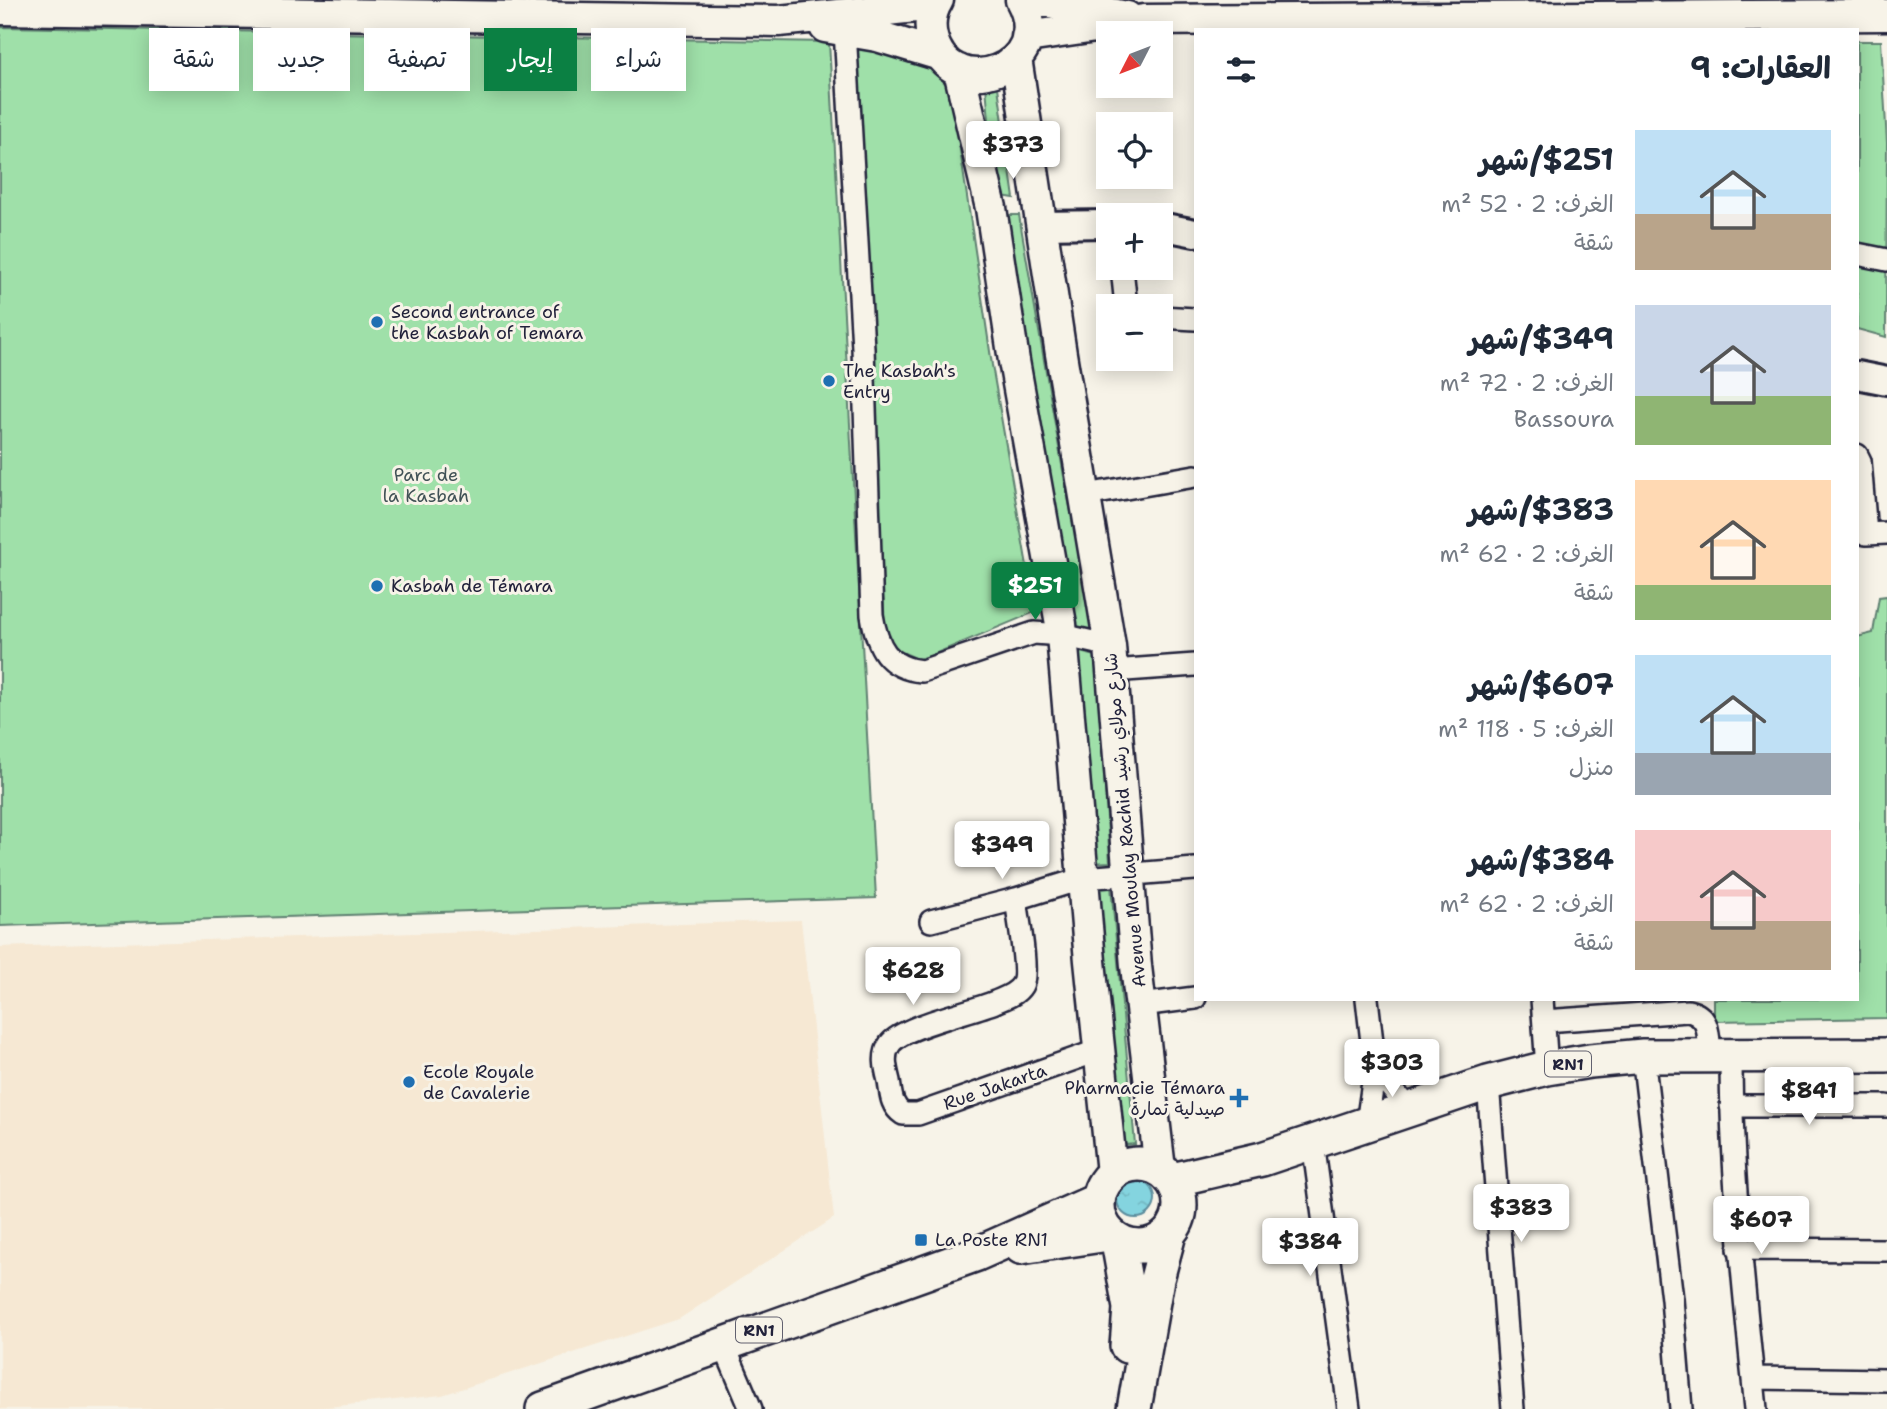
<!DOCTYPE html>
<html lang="ar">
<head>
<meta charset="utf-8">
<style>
	:root { --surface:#fff; --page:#f2f2f3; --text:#1f2937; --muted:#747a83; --accent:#0b8043 }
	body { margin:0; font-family:"Shantell Sans","Playpen Sans Arabic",sans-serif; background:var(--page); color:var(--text); direction:rtl; height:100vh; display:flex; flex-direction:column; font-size:26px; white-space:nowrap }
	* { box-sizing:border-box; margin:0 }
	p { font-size:23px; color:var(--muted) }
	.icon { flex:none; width:38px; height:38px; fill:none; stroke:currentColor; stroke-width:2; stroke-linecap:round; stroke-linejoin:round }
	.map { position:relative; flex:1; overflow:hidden; direction:ltr }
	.details { position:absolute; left:1194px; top:28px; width:665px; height:973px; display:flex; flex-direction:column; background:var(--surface); border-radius:0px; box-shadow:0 4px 18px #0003; direction:rtl }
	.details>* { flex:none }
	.top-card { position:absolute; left:21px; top:28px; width:665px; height:63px; direction:rtl; display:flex; gap:14px }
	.needle { width:46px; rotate:228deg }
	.fabs { position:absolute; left:1096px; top:21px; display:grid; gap:14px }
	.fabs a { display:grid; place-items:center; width:77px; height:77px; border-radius:0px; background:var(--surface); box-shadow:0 4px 18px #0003; font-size:35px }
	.price { position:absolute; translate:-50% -60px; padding:0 16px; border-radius:7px; background:#fff; color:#222; font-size:23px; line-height:46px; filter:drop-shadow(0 2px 4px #0008) }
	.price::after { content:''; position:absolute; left:50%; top:42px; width:21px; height:16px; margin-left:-10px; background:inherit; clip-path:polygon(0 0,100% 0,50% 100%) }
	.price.selected { background:var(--accent); color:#fff }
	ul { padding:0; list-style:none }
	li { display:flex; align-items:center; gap:21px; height:175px; padding:0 28px }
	li span { display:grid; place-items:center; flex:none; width:196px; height:140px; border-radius:0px; color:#555 }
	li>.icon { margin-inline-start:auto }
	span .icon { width:84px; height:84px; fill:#fffc; stroke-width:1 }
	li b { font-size:30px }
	h2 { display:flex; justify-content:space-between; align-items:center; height:84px; padding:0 28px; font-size:30px }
	.pill { padding:0 24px; border-radius:0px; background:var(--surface); box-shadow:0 4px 18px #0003; font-size:24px; line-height:63px }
	.pill.selected { background:var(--accent); color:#fff }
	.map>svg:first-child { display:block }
	.built { fill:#f6e8d3 }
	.green { fill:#9fe0a9; stroke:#608172; stroke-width:2 }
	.water { fill:url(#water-ripples); stroke:#5d8d9d; stroke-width:2 }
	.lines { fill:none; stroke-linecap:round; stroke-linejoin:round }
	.minor-casing { stroke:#22223b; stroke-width:26 }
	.tertiary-casing { stroke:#22223b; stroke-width:32 }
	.secondary-casing { stroke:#22223b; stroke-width:35 }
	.primary-casing { stroke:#22223b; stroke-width:38 }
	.minor { stroke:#f7f3e8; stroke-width:21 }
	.tertiary { stroke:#f7f3e8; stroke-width:26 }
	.secondary { stroke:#f7f3e8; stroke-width:30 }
	.primary { stroke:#f7f3e8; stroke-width:33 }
	.poi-dot { fill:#1f6fb2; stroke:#f7f3e8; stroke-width:2.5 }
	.labels { text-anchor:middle; stroke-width:6; stroke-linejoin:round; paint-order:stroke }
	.shield { fill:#f7f3e8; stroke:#62616f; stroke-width:2 }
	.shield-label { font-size:16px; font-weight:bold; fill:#22223b }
	.poi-label { font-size:18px; fill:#22223b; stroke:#f7f3e8; text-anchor:start }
	.park-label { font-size:18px; fill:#415256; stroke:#f7f3e8 }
	.street-label { font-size:18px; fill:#22223b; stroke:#f7f3e8 }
</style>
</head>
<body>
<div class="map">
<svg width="1887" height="1409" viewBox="0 0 1887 1409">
	<defs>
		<pattern id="water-ripples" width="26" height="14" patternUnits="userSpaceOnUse" patternTransform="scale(1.75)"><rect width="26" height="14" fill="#84d4df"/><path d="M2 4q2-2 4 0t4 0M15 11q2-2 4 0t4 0" fill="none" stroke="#72b6c0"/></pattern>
	</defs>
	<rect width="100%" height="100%" fill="#f7f3e8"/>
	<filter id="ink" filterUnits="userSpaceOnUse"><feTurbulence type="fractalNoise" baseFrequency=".0143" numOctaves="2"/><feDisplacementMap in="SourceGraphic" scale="14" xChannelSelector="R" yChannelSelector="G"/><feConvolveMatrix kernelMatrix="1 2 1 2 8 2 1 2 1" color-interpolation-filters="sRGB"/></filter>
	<g filter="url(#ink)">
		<path class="built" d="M801,920L834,1218L679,1319L442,1395L309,1409H0V947Z"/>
		<path class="green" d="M0,27L829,42L876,898L0,926Z
			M852,39L909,48L951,89L992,365L1035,612L920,660L886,645Z
			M1857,41H1881L1887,143L1886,337L1857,329Z
			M986,87H998L1014,198L996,195Z
			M1001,215H1019L1066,488L1097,637L1070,627Z
			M1887,596V1018L1714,1021V999H1857V637L1873,633L1879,597Z
			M1076,651L1096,656L1110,862L1091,863Z
			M1091,886H1111L1135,1144L1115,1146Z"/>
		<path class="water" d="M1117 1199a19 19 0 1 1 38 0a19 19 0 1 1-38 0Z"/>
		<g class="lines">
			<defs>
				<path id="minor" d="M845,30L863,348L872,615C877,646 887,668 922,671L1034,633L1062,635L1110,646
					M1857,254L1887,260
					M1122,268L1126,306
					M1160,317L1195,319
					M1857,455L1860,461L1866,534L1887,533
					M1086,495L1195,476
					M1112,671L1195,665
					M1016,899C1018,915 1029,974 1022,985C1016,995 1004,998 995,1002C971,1012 903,1026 890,1044C882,1055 886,1069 889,1081C891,1094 891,1106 903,1114H918L1100,1050
					M931,921L1016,899L1084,878L1195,869
					M1367,999L1375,1068L1367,1124
					M1542,999L1547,1068
					M1141,1005L1195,998
					M1544,1021L1688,1011C1711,1016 1708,1036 1710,1055
					M1731,1055C1731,1174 1744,1291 1756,1409
					M1643,1056L1672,1299L1681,1409
					M1375,1068L1409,1110
					M1488,1083L1513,1409
					M1731,1106H1887
					M1313,1142L1349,1409
					M1739,1249L1887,1250
					M723,1343L751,1409
					M1753,1378L1887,1380"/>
				<path id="tertiary" d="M1041,225L1108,224
					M1160,226L1195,233
					M1857,375L1887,381"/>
				<path id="secondary" d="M938,0C931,11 929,24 932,37C950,107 1058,68 1021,0
					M1039,0L1127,17
					M0,9L779,21L935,5
					M825,27L877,36L940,55
					M1027,37L1144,20L1887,15
					M1016,58L1061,354L1110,646L1136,966L1160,1169
					M959,70L991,208L1014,361L1061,624L1090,961L1112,1173"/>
				<path id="primary" d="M1098 1205a41 41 0 1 1 82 0a41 41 0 1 1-82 0Z
					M1172,1180L1262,1159L1488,1083L1547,1068L1590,1061L1643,1056L1887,1055
					M1118,1241L1130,1308L1127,1346
					M1021,1247L1109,1234
					M543,1409L977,1254L1098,1200
					M1134,1409L1157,1279L1169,1234"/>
			</defs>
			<use href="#minor" class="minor-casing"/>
			<use href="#tertiary" class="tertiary-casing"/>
			<use href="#secondary" class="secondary-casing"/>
			<use href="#primary" class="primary-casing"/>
			<use href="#minor" class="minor"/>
			<use href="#tertiary" class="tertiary"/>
			<use href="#secondary" class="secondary"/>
			<use href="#primary" class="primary"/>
		</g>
	</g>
	<g class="poi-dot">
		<circle cx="377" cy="322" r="7"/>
		<circle cx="829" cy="381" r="7"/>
		<circle cx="377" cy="586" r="7"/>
		<circle cx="409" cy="1082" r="7"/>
		<path d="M1235.5 1087.5h7v7h7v7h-7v7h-7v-7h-7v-7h7z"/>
		<rect x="914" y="1233" width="14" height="14" rx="3.5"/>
	</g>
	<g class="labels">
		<g class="shield">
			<rect x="1545" y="1051.5" width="46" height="25" rx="5"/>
			<rect x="736" y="1317.5" width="46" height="25" rx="5"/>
		</g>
		<g class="shield-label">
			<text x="1568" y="1070">RN1</text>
			<text x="759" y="1336">RN1</text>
		</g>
		<g class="poi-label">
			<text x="391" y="318">Second entrance of<tspan x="391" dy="21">the Kasbah of Temara</tspan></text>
			<text x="843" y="377">The Kasbah's<tspan x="843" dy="21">Entry</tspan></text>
			<text x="391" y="592">Kasbah de Témara</text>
			<text x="423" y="1078">Ecole Royale<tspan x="423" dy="21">de Cavalerie</tspan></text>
			<text x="1225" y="1094" text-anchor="end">Pharmacie Témara<tspan x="1225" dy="21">صيدلية تمارة</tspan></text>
			<text x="935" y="1246">La Poste RN1</text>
		</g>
		<g class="park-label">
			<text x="426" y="481">Parc de<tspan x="426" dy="21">la Kasbah</tspan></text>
		</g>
		<g class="street-label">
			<text transform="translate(1125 820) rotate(-95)" y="6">Avenue Moulay Rachid شارع مولاي رشيد</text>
			<text transform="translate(995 1087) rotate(-19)" y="6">Rue Jakarta</text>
		</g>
	</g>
</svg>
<div class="fabs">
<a><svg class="needle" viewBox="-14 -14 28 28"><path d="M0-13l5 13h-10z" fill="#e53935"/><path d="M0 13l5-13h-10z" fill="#747a83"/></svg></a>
<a><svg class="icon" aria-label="locate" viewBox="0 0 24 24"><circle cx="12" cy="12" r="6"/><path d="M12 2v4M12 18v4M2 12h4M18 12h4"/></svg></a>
<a>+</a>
<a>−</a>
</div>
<b class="price" style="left:1013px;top:181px">$373</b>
<b class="price selected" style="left:1035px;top:622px">$251</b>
<b class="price" style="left:1002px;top:881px">$349</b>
<b class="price" style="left:913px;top:1007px">$628</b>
<b class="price" style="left:1392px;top:1099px">$303</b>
<b class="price" style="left:1809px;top:1127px">$841</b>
<b class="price" style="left:1521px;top:1244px">$383</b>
<b class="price" style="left:1761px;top:1256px">$607</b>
<b class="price" style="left:1310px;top:1278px">$384</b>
<div class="top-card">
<a class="pill">شراء</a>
<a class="pill selected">إيجار</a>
<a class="pill">تصفية</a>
<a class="pill">جديد</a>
<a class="pill">شقة</a>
</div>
<section class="details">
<h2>العقارات: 9<svg class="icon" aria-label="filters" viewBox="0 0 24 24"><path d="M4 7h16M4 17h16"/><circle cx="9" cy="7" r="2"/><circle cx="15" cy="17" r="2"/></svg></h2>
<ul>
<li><span style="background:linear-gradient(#bfe0f5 60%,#b9a48a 0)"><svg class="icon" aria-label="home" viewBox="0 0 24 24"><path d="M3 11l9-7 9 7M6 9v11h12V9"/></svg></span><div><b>$251/شهر</b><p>الغرف: 2 · 52 m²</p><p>شقة</p></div></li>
<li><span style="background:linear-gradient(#c9d6e8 65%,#8fb573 0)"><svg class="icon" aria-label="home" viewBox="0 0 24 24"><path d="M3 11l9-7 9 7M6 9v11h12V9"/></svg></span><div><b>$349/شهر</b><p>الغرف: 2 · 72 m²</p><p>Bassoura</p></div></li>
<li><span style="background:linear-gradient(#ffd9b3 75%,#8fb573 0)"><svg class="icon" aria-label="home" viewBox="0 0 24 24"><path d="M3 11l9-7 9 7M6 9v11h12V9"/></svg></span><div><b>$383/شهر</b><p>الغرف: 2 · 62 m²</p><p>شقة</p></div></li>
<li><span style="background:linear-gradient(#bfe0f5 70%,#9aa5b1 0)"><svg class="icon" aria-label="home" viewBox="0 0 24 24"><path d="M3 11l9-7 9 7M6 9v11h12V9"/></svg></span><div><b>$607/شهر</b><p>الغرف: 5 · 118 m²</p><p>منزل</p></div></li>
<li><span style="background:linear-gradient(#f6c9c9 65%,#b9a48a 0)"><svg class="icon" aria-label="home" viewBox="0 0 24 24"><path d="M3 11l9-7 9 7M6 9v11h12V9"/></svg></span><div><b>$384/شهر</b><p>الغرف: 2 · 62 m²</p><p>شقة</p></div></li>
</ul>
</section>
</div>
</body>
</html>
